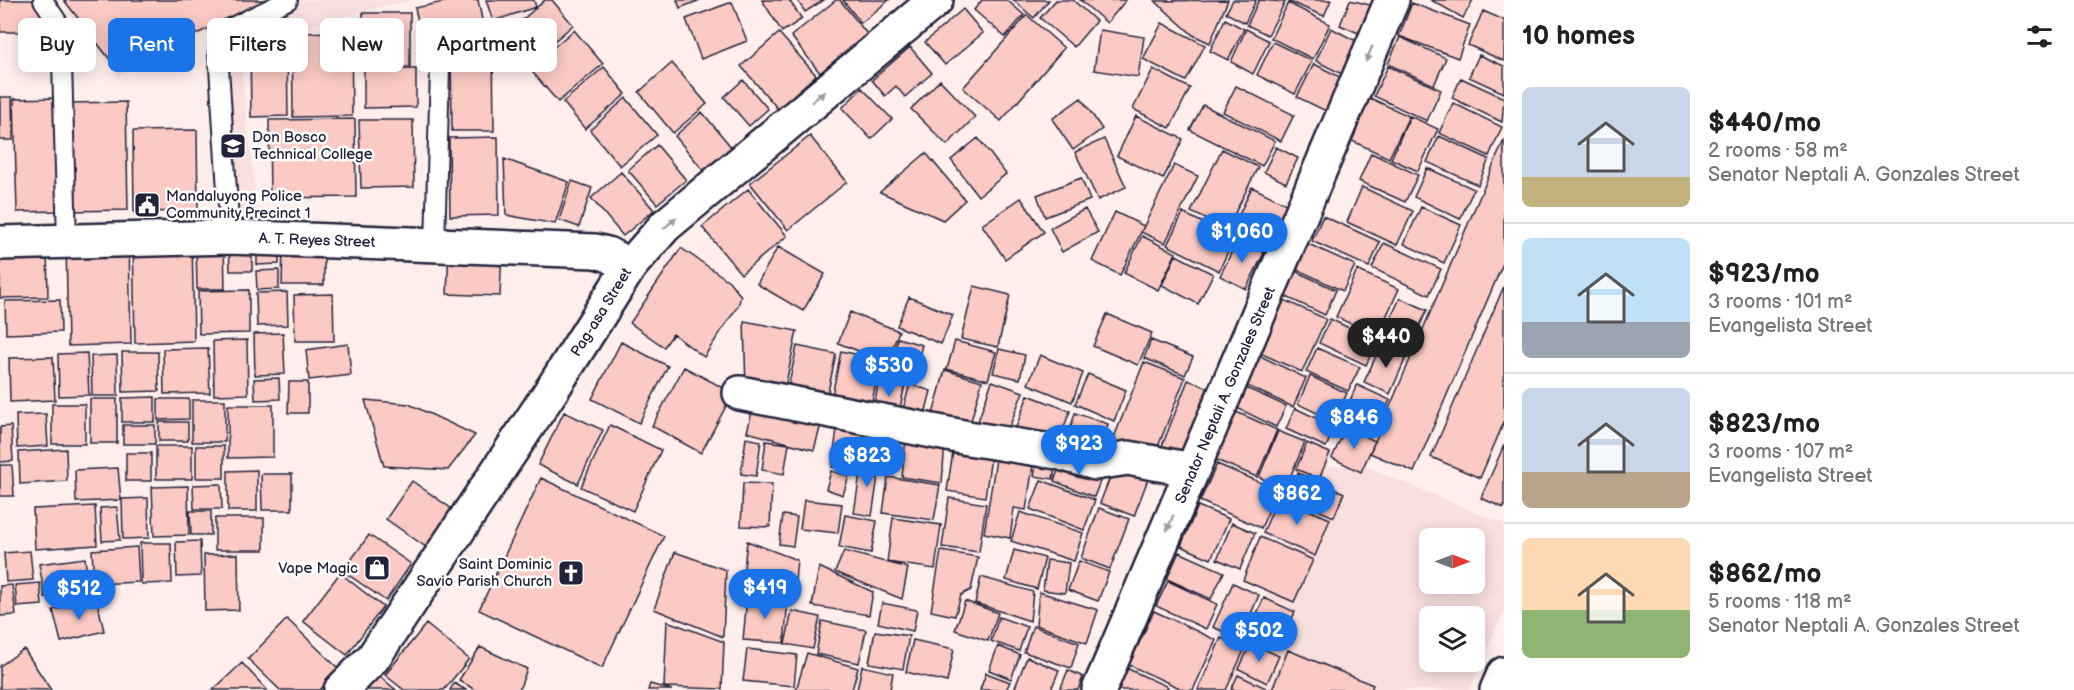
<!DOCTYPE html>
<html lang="en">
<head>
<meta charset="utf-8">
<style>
	:root { --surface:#fff; --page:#f2f2f2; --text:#202124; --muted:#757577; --line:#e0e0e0; --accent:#1a73e8 }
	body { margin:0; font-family:"Balsamiq Sans",sans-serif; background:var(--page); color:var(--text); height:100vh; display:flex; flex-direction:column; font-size:22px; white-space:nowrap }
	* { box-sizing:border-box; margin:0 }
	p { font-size:20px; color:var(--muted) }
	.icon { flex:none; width:33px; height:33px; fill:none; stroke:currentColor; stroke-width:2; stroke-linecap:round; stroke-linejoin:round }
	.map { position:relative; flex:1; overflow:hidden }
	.side { display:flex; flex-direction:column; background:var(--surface); width:570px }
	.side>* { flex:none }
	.banner { position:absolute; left:18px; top:18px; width:570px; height:54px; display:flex; gap:12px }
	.needle { width:39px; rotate:90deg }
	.controls { position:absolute; left:1419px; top:528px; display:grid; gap:12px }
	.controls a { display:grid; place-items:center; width:66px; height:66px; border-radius:9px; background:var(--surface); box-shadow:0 3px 15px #0003; font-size:30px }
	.price { position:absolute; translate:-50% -51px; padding:0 14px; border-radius:21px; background:var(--accent); color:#fff; font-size:20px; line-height:39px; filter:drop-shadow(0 2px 3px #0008) }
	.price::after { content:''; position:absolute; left:50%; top:36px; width:18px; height:14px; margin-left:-9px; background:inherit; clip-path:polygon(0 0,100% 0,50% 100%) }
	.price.selected { background:#222; color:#fff }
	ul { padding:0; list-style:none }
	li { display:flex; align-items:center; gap:18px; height:150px; padding:0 18px }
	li+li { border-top:2px solid var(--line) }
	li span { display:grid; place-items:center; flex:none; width:168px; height:120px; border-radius:9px; color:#555 }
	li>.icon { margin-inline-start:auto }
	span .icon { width:72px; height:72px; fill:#fffc; stroke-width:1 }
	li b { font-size:26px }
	h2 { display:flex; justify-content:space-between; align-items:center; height:72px; padding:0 18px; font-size:26px }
	.tag { padding:0 21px; border-radius:9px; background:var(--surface); box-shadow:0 3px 15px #0003; font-size:21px; line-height:54px }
	.tag.selected { background:var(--accent); color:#fff }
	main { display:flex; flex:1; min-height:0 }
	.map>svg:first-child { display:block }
	.built { fill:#f9e0de; fill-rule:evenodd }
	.building { fill:#fbcac4; stroke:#22223b; stroke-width:1.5 }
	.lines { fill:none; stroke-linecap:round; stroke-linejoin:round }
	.service-casing { stroke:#22223b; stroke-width:22 }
	.minor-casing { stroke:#22223b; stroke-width:38 }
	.service { stroke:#fff; stroke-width:18 }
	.minor { stroke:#fff; stroke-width:33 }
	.oneway { fill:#9c9ca7 }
	.labels { text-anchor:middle; stroke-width:5; stroke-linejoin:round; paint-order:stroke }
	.poi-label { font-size:15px; fill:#22223b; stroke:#fff; text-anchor:start }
	.street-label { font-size:15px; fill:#22223b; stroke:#fff }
</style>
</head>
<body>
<main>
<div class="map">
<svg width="1504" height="690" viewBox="0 0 1504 690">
	<rect width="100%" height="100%" fill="#feefed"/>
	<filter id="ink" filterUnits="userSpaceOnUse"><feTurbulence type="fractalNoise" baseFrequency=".0167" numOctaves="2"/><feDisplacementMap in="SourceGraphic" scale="12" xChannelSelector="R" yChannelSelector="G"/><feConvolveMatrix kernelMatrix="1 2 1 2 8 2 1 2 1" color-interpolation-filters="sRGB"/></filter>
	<g filter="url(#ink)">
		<path class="built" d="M61,0H412L356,13L251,43L240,57L258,216L228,217H217L212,30L118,76Z
			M1320,466H1364L1504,524V611L1469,690H1226ZM1430,538H1474V584H1430ZM1430,616H1474V662H1430Z"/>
		<path class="building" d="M0,0H35L46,14L25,32H0Z
			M64,0H270L118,70Z
			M453,0H478L485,34L424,48L415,8Z
			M486,0H534L536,7L493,21Z
			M545,0H552L573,25L529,63L505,35Z
			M677,0H700L680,8Z
			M762,0H789L802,19L782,32Z
			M797,0H824L805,12Z
			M836,0H840L867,34L820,73L791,36Z
			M843,0H889L861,23Z
			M982,0H1007L1024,15L1005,37L974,10Z
			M1013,0H1049L1034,18Z
			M1056,0H1073L1096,21L1074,47L1040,18Z
			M1080,0H1126L1107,23Z
			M1228,0L1210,43L1193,35L1155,1Z
			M1233,0H1256L1245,23L1226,13Z
			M1259,0L1285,2L1268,35L1247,25Z
			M1285,0H1331L1324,16Z
			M1350,0L1374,6L1363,35L1340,25Z
			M1431,0H1473L1463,18Z
			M732,2L747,41L701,59L686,19Z
			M1288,3L1330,24L1313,59L1271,38Z
			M1412,3L1470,25L1458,58L1399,36Z
			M963,9L983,33L945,65L925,42Z
			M1483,11L1504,20V61L1468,45Z
			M363,13H410V67H364Z
			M1027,15L1064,48L1001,121L963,88Z
			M1225,19L1244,29L1228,60L1210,51Z
			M1162,23L1205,45L1186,81L1143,59Z
			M1331,28L1360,43L1344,75L1316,61Z
			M1246,29L1269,41L1253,74L1231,62Z
			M574,30L603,64L558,102L529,68Z
			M1100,30L1144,37L1138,77L1094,70Z
			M351,32L352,116L293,117L292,33Z
			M779,33L816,75L778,109L741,66Z
			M1400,37L1446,58L1434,85L1388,64Z
			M1273,42L1312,61L1295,94L1257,75Z
			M250,45H287L288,116L251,117Z
			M910,47L932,73L905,97L896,86L885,96L872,80Z
			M493,48L494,131H452L451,49Z
			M1479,55L1504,66V93L1469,77Z
			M672,63L707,104L673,133L639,92Z
			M1314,64L1342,78L1326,111L1297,97Z
			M1388,66L1441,90L1427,121L1374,96Z
			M604,67L626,94L585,129L563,102Z
			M364,69H416V107L364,108Z
			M1153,69L1190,88L1170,128L1133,109Z
			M1461,78L1504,98L1502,122L1452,98Z
			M743,80L768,109L749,126L724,97Z
			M940,80L975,117L947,145L911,109Z
			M1236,86L1294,115L1281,141L1223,112Z
			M862,88L892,119L871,139L842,108Z
			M0,97H12L13,140H0Z
			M56,98L59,211L17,212L14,99Z
			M626,98L657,135L620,166L590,130Z
			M1081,98L1102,129L1073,150L1052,119Z
			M1370,98L1409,116L1389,158L1350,140Z
			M126,102L128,210L69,211L67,103Z
			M1453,103L1502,127L1489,156L1439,133Z
			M1203,105L1275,141L1262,166L1190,130Z
			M702,112L732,148L704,171L675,136Z
			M1136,116L1183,139L1163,179L1117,156Z
			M1410,116L1438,129L1418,171L1391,159Z
			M355,119L356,197L270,198L269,120Z
			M359,120H413L414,187L361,188Z
			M197,130L198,211L134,212L133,131Z
			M810,136L847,182L788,230L750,183Z
			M1439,136L1489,159L1478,185L1427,162Z
			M498,137L499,215L450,216L449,138Z
			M978,138L1006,174L978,196L951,160Z
			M1104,139L1126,187L1098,200L1075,152Z
			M1504,140V261L1414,472L1370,453Z
			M657,145L686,180L657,204L628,170Z
			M1276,147L1298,158L1286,183L1264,172Z
			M1222,149L1258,167L1227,229L1191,212Z
			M926,153L965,200L943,220L880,192Z
			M1371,153L1418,175L1405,202L1359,181Z
			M504,159L569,182L555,224L506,215Z
			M1174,165L1198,176L1165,243L1141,232Z
			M1427,168L1474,189L1460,219L1414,197Z
			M621,172L654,210L623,236L591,198Z
			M1081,178L1090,200L1045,217L1037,195Z
			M572,181L592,188L579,227L559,220Z
			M1252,187L1288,205L1266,252L1230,234Z
			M1362,187L1413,211L1397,245L1347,222Z
			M748,189L787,236L741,274L702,227Z
			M1021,198L1044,232L1005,259L982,225Z
			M1421,207L1461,225L1444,263L1404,244Z
			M1085,209L1098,232L1062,252L1050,228Z
			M1115,212L1144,226L1120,275L1092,261Z
			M1183,213L1234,238L1219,271L1167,245Z
			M1323,216L1380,242L1369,267L1312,241Z
			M1142,236L1176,253L1158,290L1124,273Z
			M192,239L194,341L135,343L133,240Z
			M1238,239L1264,253L1246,289L1220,276Z
			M279,240V264L257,265V241Z
			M129,242L131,344L68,346L66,243Z
			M224,242L225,289H197L196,243Z
			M229,242H252V271H230Z
			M283,243H324V285H282Z
			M1306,243L1355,265L1343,291L1294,268Z
			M1384,243L1441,269L1429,295L1372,268Z
			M47,245L48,297L0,298V246Z
			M449,247L502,249L500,296L447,294Z
			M778,247L825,274L803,311L757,284Z
			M681,248L729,281L741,296L738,306L704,357L673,334L664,347L630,323Z
			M1176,255L1213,274L1198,304L1162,285Z
			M1291,269L1336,290L1325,315L1280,294Z
			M279,270V289L257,290L256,271Z
			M1357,270L1399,289L1377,336L1336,317Z
			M974,286L1010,295L998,347L961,339Z
			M1504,286V422L1480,478L1431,457Z
			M249,290V333L199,334L198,291Z
			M287,292L288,325L257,326L256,293Z
			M333,294L334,341H295L294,295Z
			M1275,296L1326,319L1302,372L1251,349Z
			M909,297L953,315L941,344L897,326Z
			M1400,298L1427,310L1410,347L1383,335Z
			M60,300L61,332L6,334L5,301Z
			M850,312L899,331L887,362L838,343Z
			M1107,314L1152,333L1138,365L1093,346Z
			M1330,319L1377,341L1366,365L1319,343Z
			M744,321L797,331L783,397L746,389Z
			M283,333L285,374L255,375L254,334Z
			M898,338L922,345L916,367L892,360Z
			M247,340L248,394L214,395L213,341Z
			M1151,340L1193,357L1185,375L1144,358Z
			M955,341L996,352L988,380L947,369Z
			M621,342L668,366L639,423L592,399Z
			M1382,343L1407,355L1390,394L1364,382Z
			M348,344L351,375L309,380L306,350Z
			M797,346L836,354L825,406L786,398Z
			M208,348L210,393L164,394L163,349Z
			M1317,348L1360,367L1348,391L1306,372Z
			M999,349L1025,355L1020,379L993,373Z
			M841,351L881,360L869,415L830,406Z
			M122,352H158L159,391L123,392Z
			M87,353L89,395L59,396L58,354Z
			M1256,354L1306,378L1293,407L1243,384Z
			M117,355L118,396H92L91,356Z
			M1040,355L1083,373L1072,402L1028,384Z
			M53,357L55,400L10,402L9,358Z
			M1144,362L1185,378L1152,462L1111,445Z
			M684,367L733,393L701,453L652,426Z
			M945,370L982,381L969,428L932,418Z
			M1088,374L1126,390L1114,421L1075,404Z
			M880,375L906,380L897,422L872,416Z
			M1310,376L1347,393L1334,421L1298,404Z
			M279,378L280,399L255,400L254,379Z
			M1188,380L1211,389L1185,455L1162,446Z
			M992,381L1023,392L1005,438L976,427Z
			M289,382H308V413H288Z
			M910,384L931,391L922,426L900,420Z
			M1357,385L1390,400L1374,433L1342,418Z
			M1244,387L1286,406L1276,427L1235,407Z
			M1028,395L1070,411L1056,448L1014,433Z
			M155,397V422H122V398Z
			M90,399H117V443H90Z
			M158,399H189V419L158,420Z
			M755,399L823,417L814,450L747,432Z
			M192,400H225V442H192Z
			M365,400L409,404L475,435L448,470L384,466Z
			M52,404H85V444H52Z
			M228,405H273V457L228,458Z
			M1295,408L1335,427L1326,447L1286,429Z
			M1234,411L1277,430L1257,477L1214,459Z
			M564,412L603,430L578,484L538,465Z
			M1075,413L1108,424L1099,454L1066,443Z
			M46,414L48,446L17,448L16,415Z
			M838,421L866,425L859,471L832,467Z
			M159,422H188V441H159Z
			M123,425H155V444H123Z
			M610,425L661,450L633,511L581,487Z
			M11,426L13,461L0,462V427Z
			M1346,427L1375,441L1361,472L1332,458Z
			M1278,431L1305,442L1285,489L1259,477Z
			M872,432L900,436L896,459L868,455Z
			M906,437L945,441L942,483L902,477Z
			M746,438L761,441L756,476L741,474Z
			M766,441L789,444L784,474L762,470Z
			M1307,443L1330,453L1319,479L1296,469Z
			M954,445L992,451L985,497L947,491Z
			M1504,445V508L1481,498Z
			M156,446H192V479H156Z
			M196,446H224V478H196Z
			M998,447L1035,453L1026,510L1014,508L1010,538L984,533Z
			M66,449L67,481L20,484L19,452Z
			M126,453H151V481H126Z
			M1038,453L1057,456L1053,479L1034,476Z
			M1064,455L1104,471L1094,497L1054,481Z
			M862,461L880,464L872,516L854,513Z
			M1217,464L1278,490L1261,528L1200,501Z
			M0,465H12L14,496H0Z
			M1114,467L1148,479L1134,516L1100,503Z
			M118,468L121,500L76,502L75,470Z
			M257,470V511H228V471Z
			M831,471L849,476L843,495L826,489Z
			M1298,473L1344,493L1334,517L1288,497Z
			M261,474H292V510H262Z
			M888,477L940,485L934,520L883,513Z
			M541,478L664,536L602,668L479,610Z
			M1041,480L1095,500L1084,530L1030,509Z
			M412,481L452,509L426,547L386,519Z
			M743,483L772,484L770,527L741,526Z
			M221,484L222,509H194L193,485Z
			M188,486L189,535L154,536L152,487Z
			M1278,497L1330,519L1315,556L1263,533Z
			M148,498L149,538L123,539L122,499Z
			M949,498L986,504L979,552L942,547Z
			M804,500L842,504L838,533L800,529Z
			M95,506L97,545L35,549L33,509Z
			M1198,506L1229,519L1211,559L1181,546Z
			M117,507L120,540L102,541L100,508Z
			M1099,508L1129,519L1110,569L1081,558Z
			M190,511H211V535H191Z
			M1020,512L1083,533L1074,561L1011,541Z
			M783,515L797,517L793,546L779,544Z
			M845,515L877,521L871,553L839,547Z
			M215,518H264V550H215Z
			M893,518L941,525L935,569L887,562Z
			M1232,523L1255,533L1240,569L1217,559Z
			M369,535L411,564L386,601L343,571Z
			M1260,537L1313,560L1294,602L1243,580Z
			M200,541L201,576L177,577L176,542Z
			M747,541L797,560L794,592L742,586Z
			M140,543H171L172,583L141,584Z
			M137,547L139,582L94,584L92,550Z
			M1014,550L1045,558L1037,589L1006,580Z
			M30,551L33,580L6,582L4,553Z
			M844,551L908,568L902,599L835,572Z
			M941,551L978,557L971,590L961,595L955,616L931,611Z
			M675,552L726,570L723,637L654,609Z
			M1179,552L1224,572L1211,599L1167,579Z
			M238,554L239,610L205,611L204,555Z
			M85,558L89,592L45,598L39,564Z
			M1047,560L1069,563L1065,593L1043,590Z
			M1079,561L1109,572L1098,601L1068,590Z
			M819,567L873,592L869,615L812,606Z
			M340,573L383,607L347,655L303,621Z
			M981,577L1033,592L1030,621L975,603Z
			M1168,581L1217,604L1206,629L1156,606Z
			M40,583L42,605L17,607L15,585Z
			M1233,583L1259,595L1240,639L1213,627Z
			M12,585L16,615L0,616V586Z
			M1039,592L1098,610L1087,643L1036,625Z
			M747,597L788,600L784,643L743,640Z
			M1264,598L1295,612L1278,649L1247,635Z
			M97,600L104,631L61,642L53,610Z
			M965,601L998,613L988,641L955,630Z
			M882,603L917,610L913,631L878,623Z
			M792,611L820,617L813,649L785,644Z
			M1154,611L1216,640L1193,690H1184L1129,665Z
			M999,617L1027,627L1019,651L991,641Z
			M287,619L339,669L320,690H280L248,659Z
			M667,621L724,642L722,689L664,687Z
			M822,621L866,630L859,663L816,654Z
			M426,624L469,659L444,690H404L385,675Z
			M1033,626L1079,643L1071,668L1024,652Z
			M875,631L909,636L903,669L869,663Z
			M1221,638L1245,648L1226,690H1198Z
			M913,640L954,649L947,682L906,672Z
			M1251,643L1279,656L1267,683L1239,669Z
			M998,646L1020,655L1011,679L989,670Z
			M480,647L527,669L519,690H475L459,680Z
			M24,649L51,690L0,689V666Z
			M747,649L797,655L794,686L743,681Z
			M1288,650L1373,685L1371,690H1272Z
			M807,653L858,668L852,690H796Z
			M1027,657L1059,670L1051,690H1014Z
			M242,663L267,690H213Z
			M862,666L893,673L890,690H857Z
			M1124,667L1168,687L1166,690H1114Z
			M1068,670L1083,677L1078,690H1060Z
			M986,673L1010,682L1006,690H980Z
			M377,674L396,690H363Z
			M1238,675L1266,688L1265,690H1231Z
			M454,683L466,690H450Z
			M650,684L672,690H648Z"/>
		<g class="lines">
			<defs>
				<path id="service" d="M43,0L61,27L67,241
					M230,237L218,52L221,38L228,29L288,0
					M435,244L440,69"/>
				<path id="minor" d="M0,243L230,237L595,251L607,254L630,266
					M740,393L968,438L1057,452L1095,463L1128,458L1192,470
					M341,690L373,658L553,388L630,266L665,226L936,0
					M1099,690L1392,0
					M1497,690L1504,674"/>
			</defs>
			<use href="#service" class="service-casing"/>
			<use href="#minor" class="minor-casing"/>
			<use href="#service" class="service"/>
			<use href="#minor" class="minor"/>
		</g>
		<defs><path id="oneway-solid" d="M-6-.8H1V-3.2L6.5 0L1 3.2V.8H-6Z" transform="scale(1.5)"/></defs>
		<g class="oneway">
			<use href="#oneway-solid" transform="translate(1369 54) rotate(113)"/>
			<use href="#oneway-solid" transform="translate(818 97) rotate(-39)"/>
			<use href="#oneway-solid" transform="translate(670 223) rotate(-42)"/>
			<use href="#oneway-solid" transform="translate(1170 523) rotate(113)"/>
		</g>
	</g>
	<defs>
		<symbol id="university-square" viewBox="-11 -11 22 22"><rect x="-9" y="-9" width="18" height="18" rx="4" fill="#22223b" stroke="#fff"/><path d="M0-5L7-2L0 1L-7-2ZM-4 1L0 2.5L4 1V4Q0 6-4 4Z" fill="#fff"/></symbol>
		<symbol id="civic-square" viewBox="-11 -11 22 22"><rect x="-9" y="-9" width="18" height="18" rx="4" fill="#22223b" stroke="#fff"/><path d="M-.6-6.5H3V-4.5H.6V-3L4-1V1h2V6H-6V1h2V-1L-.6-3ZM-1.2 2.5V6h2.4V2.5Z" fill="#fff"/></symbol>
		<symbol id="shop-square" viewBox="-11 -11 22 22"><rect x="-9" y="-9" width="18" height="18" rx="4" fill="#22223b" stroke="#fff"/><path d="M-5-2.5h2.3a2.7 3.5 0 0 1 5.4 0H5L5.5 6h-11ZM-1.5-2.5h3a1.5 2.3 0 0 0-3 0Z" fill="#fff"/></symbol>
		<symbol id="church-square" viewBox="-11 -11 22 22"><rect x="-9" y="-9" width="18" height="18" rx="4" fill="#22223b" stroke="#fff"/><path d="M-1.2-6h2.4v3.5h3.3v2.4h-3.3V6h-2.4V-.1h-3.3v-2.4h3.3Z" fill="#fff"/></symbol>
	</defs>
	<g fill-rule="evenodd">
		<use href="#university-square" x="218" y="131" width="30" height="30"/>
		<use href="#civic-square" x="132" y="190" width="30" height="30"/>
		<use href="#shop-square" x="362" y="553" width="30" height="30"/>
		<use href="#church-square" x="556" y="558" width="30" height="30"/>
	</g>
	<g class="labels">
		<g class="poi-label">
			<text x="252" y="142">Don Bosco<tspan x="252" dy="17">Technical College</tspan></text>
			<text x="166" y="201">Mandaluyong Police<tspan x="166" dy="17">Community Precinct 1</tspan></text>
			<text x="552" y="569" text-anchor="end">Saint Dominic<tspan x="552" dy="17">Savio Parish Church</tspan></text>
			<text x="358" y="573" text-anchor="end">Vape Magic</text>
		</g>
		<g class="street-label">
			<text transform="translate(317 240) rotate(2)" y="5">A. T. Reyes Street</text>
			<text transform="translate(601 312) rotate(-58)" y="5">Pag-asa Street</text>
			<text transform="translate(1225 395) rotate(-67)" y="5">Senator Neptali A. Gonzales Street</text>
		</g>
	</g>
</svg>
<div class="controls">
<a><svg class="needle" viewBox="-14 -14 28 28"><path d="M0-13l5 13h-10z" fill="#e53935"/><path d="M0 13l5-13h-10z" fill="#757577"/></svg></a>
<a><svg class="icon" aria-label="layers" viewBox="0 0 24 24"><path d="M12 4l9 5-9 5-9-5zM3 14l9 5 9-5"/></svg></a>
</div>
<b class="price" style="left:1242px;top:264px">$1,060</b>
<b class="price selected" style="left:1386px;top:369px">$440</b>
<b class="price" style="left:889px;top:398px">$530</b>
<b class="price" style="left:1354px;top:450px">$846</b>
<b class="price" style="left:1079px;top:476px">$923</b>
<b class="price" style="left:867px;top:488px">$823</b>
<b class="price" style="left:1297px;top:526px">$862</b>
<b class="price" style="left:765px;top:620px">$419</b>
<b class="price" style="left:79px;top:621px">$512</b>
<b class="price" style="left:1259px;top:663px">$502</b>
<div class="banner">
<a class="tag">Buy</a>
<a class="tag selected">Rent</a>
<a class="tag">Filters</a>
<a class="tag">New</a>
<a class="tag">Apartment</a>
</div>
</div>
<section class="side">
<h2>10 homes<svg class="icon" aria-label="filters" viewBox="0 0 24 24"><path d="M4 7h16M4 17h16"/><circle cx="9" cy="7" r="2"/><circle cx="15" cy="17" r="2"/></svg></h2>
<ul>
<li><span style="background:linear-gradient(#c9d6e8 75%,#c2b280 0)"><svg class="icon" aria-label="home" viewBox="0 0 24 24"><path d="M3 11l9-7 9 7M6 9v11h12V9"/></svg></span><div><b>$440/mo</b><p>2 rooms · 58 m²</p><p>Senator Neptali A. Gonzales Street</p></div></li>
<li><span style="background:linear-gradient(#bfe0f5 70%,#9aa5b1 0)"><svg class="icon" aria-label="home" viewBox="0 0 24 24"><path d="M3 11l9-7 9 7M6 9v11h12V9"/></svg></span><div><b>$923/mo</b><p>3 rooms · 101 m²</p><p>Evangelista Street</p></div></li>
<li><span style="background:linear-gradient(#c9d6e8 70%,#b9a48a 0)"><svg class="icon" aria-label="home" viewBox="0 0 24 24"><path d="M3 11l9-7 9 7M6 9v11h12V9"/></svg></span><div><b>$823/mo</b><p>3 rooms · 107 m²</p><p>Evangelista Street</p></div></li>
<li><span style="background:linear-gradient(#ffd9b3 60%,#8fb573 0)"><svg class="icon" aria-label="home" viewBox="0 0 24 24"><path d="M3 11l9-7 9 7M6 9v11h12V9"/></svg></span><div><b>$862/mo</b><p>5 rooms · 118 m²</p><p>Senator Neptali A. Gonzales Street</p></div></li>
</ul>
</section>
</main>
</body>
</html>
